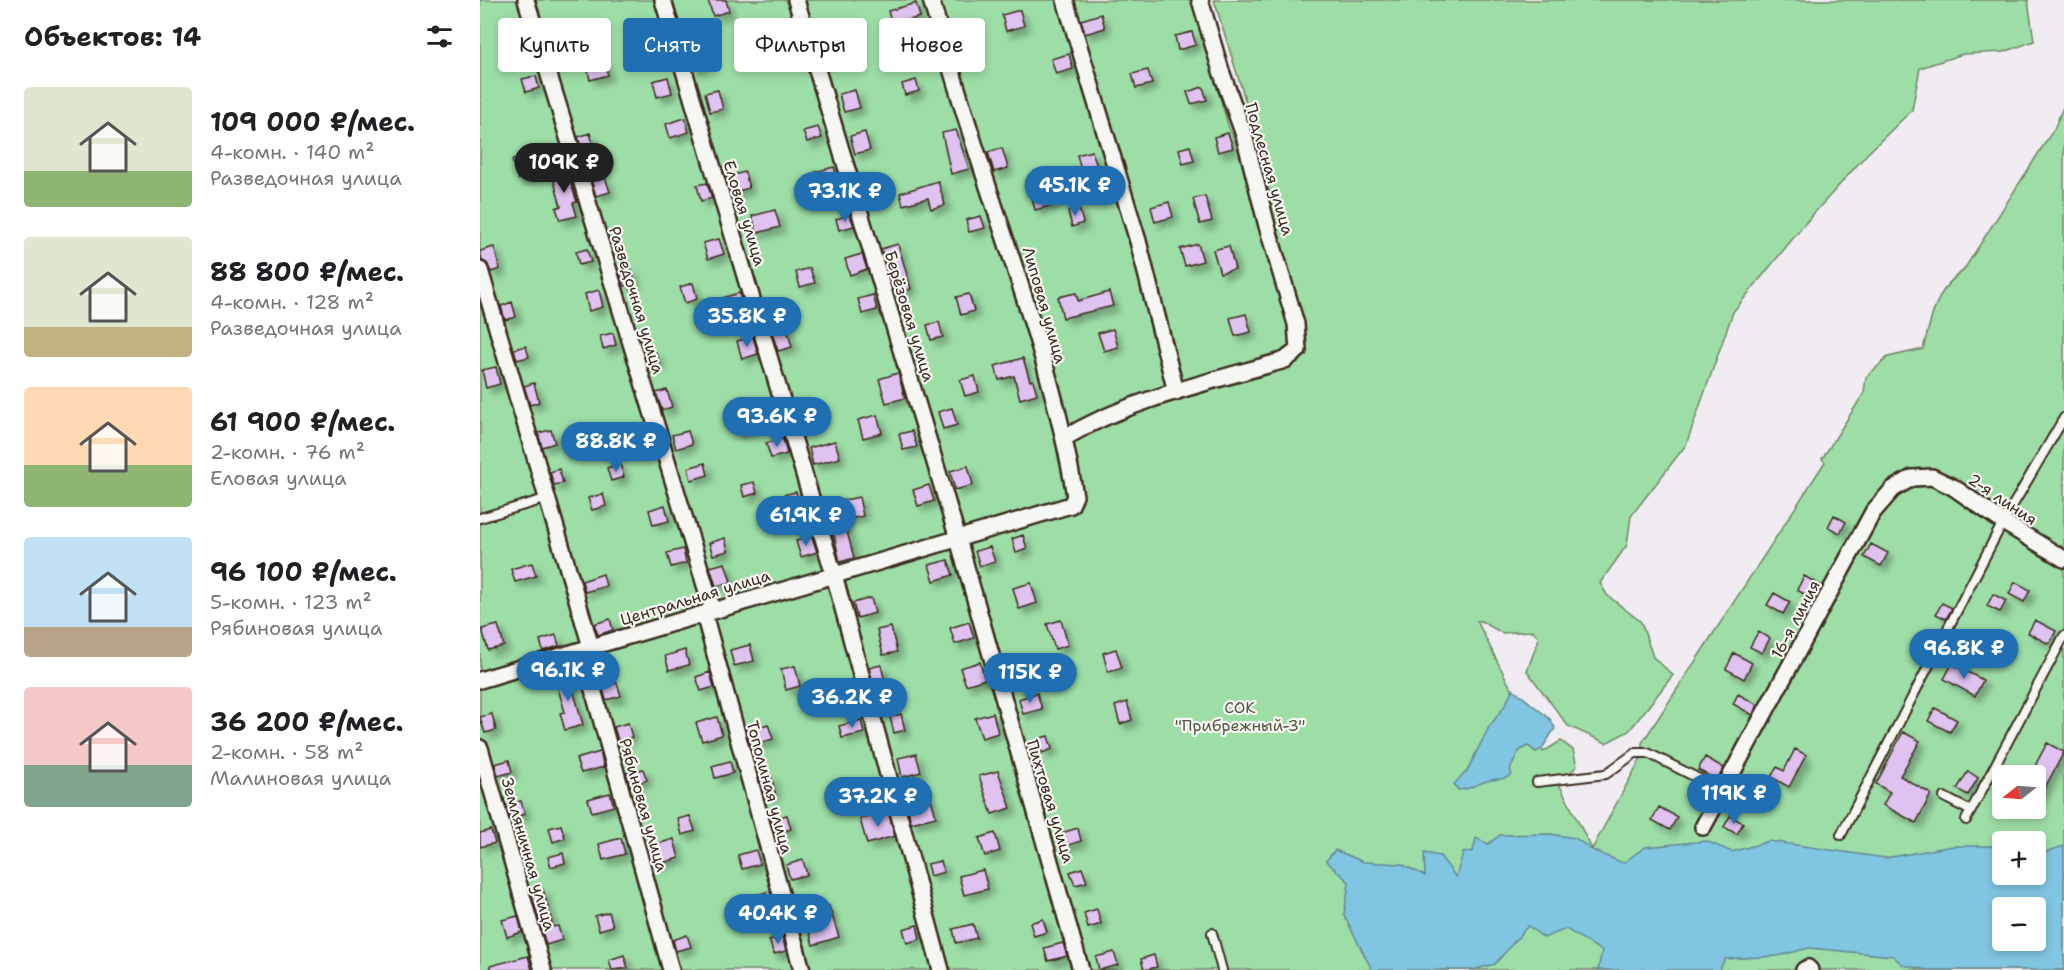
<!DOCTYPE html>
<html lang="ru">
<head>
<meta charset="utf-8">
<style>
	:root { --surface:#fff; --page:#f2f2f2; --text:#202124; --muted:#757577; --accent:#1f6fb2 }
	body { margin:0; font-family:"Shantell Sans",sans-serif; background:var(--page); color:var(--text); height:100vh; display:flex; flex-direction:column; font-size:22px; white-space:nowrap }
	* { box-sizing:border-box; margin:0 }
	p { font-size:20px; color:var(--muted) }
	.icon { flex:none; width:33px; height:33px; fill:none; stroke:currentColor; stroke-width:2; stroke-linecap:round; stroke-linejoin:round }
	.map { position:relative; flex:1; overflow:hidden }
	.drawer { display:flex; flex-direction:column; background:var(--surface); width:480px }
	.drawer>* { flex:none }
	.top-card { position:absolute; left:18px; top:18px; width:570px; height:54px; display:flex; gap:12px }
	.needle { width:39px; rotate:253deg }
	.buttons { position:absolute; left:1512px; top:765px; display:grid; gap:12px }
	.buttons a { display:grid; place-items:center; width:54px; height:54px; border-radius:6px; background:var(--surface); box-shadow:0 3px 9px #0003; font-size:30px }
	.price { position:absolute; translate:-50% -51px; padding:0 14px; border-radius:21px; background:var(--accent); color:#fff; font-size:20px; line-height:39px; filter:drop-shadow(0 2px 3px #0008) }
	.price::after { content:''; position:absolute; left:50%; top:36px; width:18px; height:14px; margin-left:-9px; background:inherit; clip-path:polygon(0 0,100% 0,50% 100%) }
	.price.active { background:#222; color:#fff }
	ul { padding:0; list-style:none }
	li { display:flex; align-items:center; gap:18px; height:150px; padding:0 24px }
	li span { display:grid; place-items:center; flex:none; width:168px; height:120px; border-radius:6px; color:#555 }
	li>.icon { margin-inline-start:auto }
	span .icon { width:72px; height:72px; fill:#fffc; stroke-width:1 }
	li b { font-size:26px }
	h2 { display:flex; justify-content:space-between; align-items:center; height:72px; padding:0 24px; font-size:26px }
	.tag { padding:0 21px; border-radius:6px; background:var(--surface); box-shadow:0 3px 9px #0003; font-size:21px; line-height:54px }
	.tag.active { background:var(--accent); color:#fff }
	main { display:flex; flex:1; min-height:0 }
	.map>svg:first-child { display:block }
	.green { fill:#9ddea7; stroke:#6c8462; stroke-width:1.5; fill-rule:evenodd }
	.water { fill:#80c5e1; stroke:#648793; stroke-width:1.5; fill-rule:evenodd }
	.building { fill:#dfc2f0; stroke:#3b2a1e; stroke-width:1.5; filter:url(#shadow) }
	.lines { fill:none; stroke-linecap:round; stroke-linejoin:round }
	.service-casing { stroke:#3b2a1e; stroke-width:12 }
	.minor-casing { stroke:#3b2a1e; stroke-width:20 }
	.service { stroke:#f6f6f2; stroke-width:8 }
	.minor { stroke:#f6f6f2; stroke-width:15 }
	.labels { text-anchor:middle; stroke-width:4.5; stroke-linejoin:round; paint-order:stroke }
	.street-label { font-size:16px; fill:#3b2a1e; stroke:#f6f6f2 }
	.park-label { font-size:16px; fill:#545740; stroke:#f6f6f2 }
</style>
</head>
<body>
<main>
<section class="drawer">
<h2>Объектов: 14<svg class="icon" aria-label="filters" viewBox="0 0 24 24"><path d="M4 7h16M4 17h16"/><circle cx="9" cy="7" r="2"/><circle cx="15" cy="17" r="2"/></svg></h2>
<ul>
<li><span style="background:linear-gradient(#dfe7d0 70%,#8fb573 0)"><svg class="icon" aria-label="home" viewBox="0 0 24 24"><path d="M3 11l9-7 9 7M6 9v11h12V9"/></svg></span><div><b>109 000 ₽/мес.</b><p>4-комн. · 140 m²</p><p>Разведочная улица</p></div></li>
<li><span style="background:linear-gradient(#dfe7d0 75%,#c2b280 0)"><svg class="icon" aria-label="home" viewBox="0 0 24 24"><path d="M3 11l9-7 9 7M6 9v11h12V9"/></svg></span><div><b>88 800 ₽/мес.</b><p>4-комн. · 128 m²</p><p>Разведочная улица</p></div></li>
<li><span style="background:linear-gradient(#ffd9b3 65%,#8fb573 0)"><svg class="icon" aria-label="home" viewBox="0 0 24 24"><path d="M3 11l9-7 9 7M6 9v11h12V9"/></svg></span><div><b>61 900 ₽/мес.</b><p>2-комн. · 76 m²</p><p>Еловая улица</p></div></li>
<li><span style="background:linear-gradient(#bfe0f5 75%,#b9a48a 0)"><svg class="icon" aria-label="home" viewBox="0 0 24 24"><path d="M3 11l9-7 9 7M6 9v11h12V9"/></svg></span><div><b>96 100 ₽/мес.</b><p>5-комн. · 123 m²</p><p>Рябиновая улица</p></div></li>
<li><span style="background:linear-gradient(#f6c9c9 65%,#7fa58c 0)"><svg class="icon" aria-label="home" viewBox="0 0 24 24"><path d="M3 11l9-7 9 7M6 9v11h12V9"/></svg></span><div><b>36 200 ₽/мес.</b><p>2-комн. · 58 m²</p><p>Малиновая улица</p></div></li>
</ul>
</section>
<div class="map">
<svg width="1584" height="970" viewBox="0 0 1584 970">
	<defs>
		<filter id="shadow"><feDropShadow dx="5.5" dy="5.5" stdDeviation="3" flood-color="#0004"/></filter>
	</defs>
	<rect width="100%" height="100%" fill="#f1ecf2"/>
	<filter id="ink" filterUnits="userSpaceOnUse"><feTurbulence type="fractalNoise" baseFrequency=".0167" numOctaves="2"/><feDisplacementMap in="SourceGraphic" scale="12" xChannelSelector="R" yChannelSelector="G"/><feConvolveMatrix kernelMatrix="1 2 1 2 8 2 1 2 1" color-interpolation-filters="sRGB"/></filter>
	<g filter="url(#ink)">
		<path class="green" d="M0,0H711L749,128L792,213L784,160L734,0H1548L1554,41L1524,52L1483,54L1440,68L1432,110L1387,154L1328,220L1253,312L1206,445L1151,516L1147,545L1120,583L1127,595L1161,622L1173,657L1193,675L1149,731L1126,743L1088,726L1047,671L1059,638L1053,631L1022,633L1001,621H997L1063,752L1081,741L1093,750L1097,766L1085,777L1076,778L1112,849L1162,756V743L1345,462L1342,459L1384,393L1386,377L1408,357L1443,349C1451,319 1456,288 1483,271L1574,129L1584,105V970H0ZM1522,776H1556V808H1522ZM1522,842H1556V874H1522ZM1522,908H1556V940H1522Z"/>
		<path class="water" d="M1033,689L1070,719L1075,728L1062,749L1056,752L1048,746L1039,751L1030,769L1032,775C1023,781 1017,778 1007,781C995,784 991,790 978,790L974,784L987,771L1009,727L1024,707Z
			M1070,834L1095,838L1112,850L1143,863L1165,847L1226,841L1252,852L1289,841L1405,858L1473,846H1522V874H1556V855L1584,846V970H1447L1423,965L1413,956L1329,948L1298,956L1245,959L1239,970H1118L1122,951L1086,929L1064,938L1048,926L1015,964L992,970H892L864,915L869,882L846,861L855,850L884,862L922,864L945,876L944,853L960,856L976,877L983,853L993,851L996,838L1008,844L1020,835ZM1522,908H1556V940H1522Z"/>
		<path class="building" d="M228,0H246L249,11L233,16Z
			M436,3L440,17L412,24L408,11Z
			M540,10L544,26L526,31L522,15Z
			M621,14L625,28L605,34L601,20Z
			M356,24L360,39L340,45L335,30Z
			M44,30L49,48L34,52L29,34Z
			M278,32L283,48L266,53L261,37Z
			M483,32L487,47L476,50L472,35Z
			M712,32L716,45L698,50L695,36Z
			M221,44L227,65L214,69L207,47Z
			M589,54L593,69L576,74L571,59Z
			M124,61L128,75L110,80L107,66Z
			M668,70L672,84L656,88L652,74Z
			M56,76L59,88L46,92L42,79Z
			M188,77L192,93L177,97L173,81Z
			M436,80L439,91L425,95L422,84Z
			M723,87L727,100L711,104L707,92Z
			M238,90L243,109L230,112L225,93Z
			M375,90L380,108L364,112L359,94Z
			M205,118L209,132L190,138L186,124Z
			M338,127L342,138L327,142L323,131Z
			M476,130L489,169L471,174L462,133Z
			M385,132L390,150L375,154L370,136Z
			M110,133L114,148L102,151L98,137Z
			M748,133L753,148L738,152L734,137Z
			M710,146L714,161L703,164L699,149Z
			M522,148L528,168L514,172L508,152Z
			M612,151L618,170L602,174L597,155Z
			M46,156L52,175L38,179L32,160Z
			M85,167L97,202L93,203L97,216L80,220L76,208L81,206L71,171Z
			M354,167L360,187L341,192L335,172Z
			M265,172L269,188L251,193L246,177Z
			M125,177L130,192L116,196L111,180Z
			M458,181L465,205L451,209L448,198L423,205L420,193Z
			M227,183L232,198L221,201L217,185Z
			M569,192L573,205L555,210L552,197Z
			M725,196L732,221L720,224L713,199Z
			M689,202L693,217L675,222L671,207Z
			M599,208L603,223L592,227L588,211Z
			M295,210L300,227L277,233L272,216Z
			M370,215L374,226L359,230L356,219Z
			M501,216L505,228L489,232L486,220Z
			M239,239L244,254L228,259L223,243Z
			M418,244L431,289L417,293L401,249Z
			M718,244L723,261L705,266L700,249Z
			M749,246L755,269L740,273L733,250Z
			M14,247L20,269L11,272L7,263L2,261L0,251Z
			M107,249L111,262L99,265L96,252Z
			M382,254L387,269L370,275L365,259Z
			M330,268L335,283L320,287L316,272Z
			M152,270L155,283L144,286L140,273Z
			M213,283L217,299L205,303L200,287Z
			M119,290L123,307L109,311L105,294Z
			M629,292L633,306L583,318L578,297L596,293L598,301Z
			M259,293L263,307L243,312L239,299Z
			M489,294L494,311L481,315L476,297Z
			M393,295L397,310L382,314L378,299Z
			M32,302L36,317L25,320L21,306Z
			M766,314L771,332L755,336L750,318Z
			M459,322L463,337L451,340L447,325Z
			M306,326L312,347L298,351L291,330Z
			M633,329L638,347L624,351L618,333Z
			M133,333L136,345L123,349L120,336Z
			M273,337L278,354L262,359L257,341Z
			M46,346L49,357L37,360L34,349Z
			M176,352L180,364L169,367L165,355Z
			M543,358L550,381L553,380L557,394L540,399L534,376L519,380L515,366Z
			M16,367L20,384L6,388L2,370Z
			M418,373L425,398L406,403L399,379Z
			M495,376L499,392L485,396L480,380Z
			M54,383L59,402L50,405L44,386Z
			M187,390L192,407L182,410L176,393Z
			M266,405L273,429L255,434L248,410Z
			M472,408L477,425L463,429L458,412Z
			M397,415L402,433L383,438L378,420Z
			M71,430L75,443L62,447L58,433Z
			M208,431L212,444L196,449L192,435Z
			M432,431L437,447L423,450L419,434Z
			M303,439L307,454L291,458L286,443Z
			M355,441L360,458L333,465L329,448Z
			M225,463L228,475L211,480L208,468Z
			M140,464L144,477L131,481L127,468Z
			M488,466L493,485L475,490L470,471Z
			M79,469L83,483L74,485L70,472Z
			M274,482L277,493L264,497L261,485Z
			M449,485L454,501L438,506L433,490Z
			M316,492L320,506L307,510L303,495Z
			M123,494L126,506L112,510L108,498Z
			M379,497L383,516L364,520L374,558L360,562L347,504Z
			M185,505L189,521L173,525L169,510Z
			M1354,515L1366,522L1360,533L1348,527Z
			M543,535L547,549L536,553L532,539Z
			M332,537L337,552L321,557L316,541Z
			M245,538L248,551L233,555L229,543Z
			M1391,544L1408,553L1401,566L1384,557Z
			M510,547L515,562L500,566L495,551Z
			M203,549L206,563L191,567L187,553Z
			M468,560L473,575L454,581L449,565Z
			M52,563L56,576L35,582L31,569Z
			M245,563L251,582L236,586L230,567Z
			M123,574L126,586L105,592L102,581Z
			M1324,576L1342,586L1335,600L1317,590Z
			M1535,582L1550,590L1544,602L1529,594Z
			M551,583L557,603L539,609L533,588Z
			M1294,593L1310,602L1303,614L1287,605Z
			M1513,594L1526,601L1520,612L1507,606Z
			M391,598L395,613L377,618L373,603Z
			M1462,603L1472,608L1466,619L1456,614Z
			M130,619L133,630L118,635L114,624Z
			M581,620L588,645L575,649L567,624Z
			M1555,620L1576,631L1569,644L1548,633Z
			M489,622L494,638L475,644L470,628Z
			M18,625L24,646L8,650L2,629Z
			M411,627L417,652L403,655L397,630Z
			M1278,632L1290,638L1282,653L1270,647Z
			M76,635L79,646L63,651L60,640Z
			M270,645L274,661L254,666L250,650Z
			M636,649L642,668L628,672L623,653Z
			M205,650L209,665L189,670L185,656Z
			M1254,653L1272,663L1264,679L1246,669Z
			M543,656L547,670L534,674L530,660Z
			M500,662L505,679L486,685L480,668Z
			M1472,664L1503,680L1495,696L1464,679Z
			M401,665L408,694L397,697L389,668Z
			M315,666L320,686L306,690L301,669Z
			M88,671L103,725L85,730L80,713L85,712L74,675Z
			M230,672L234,687L221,691L216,677Z
			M137,683L141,696L126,700L122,687Z
			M557,693L562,709L543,714L539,699Z
			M1258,694L1278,705L1273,715L1253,704Z
			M647,702L652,720L640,724L635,706Z
			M1455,708L1477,720L1470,732L1448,721Z
			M513,713L518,733L502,738L495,718Z
			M12,714L16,730L5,733L0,717Z
			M421,714L425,730L414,733L410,717Z
			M237,717L242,735L222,741L216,723Z
			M381,720L384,733L362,738L359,726Z
			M148,723L152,737L138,741L134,727Z
			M288,724L293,739L270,746L266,731Z
			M1423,732L1440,741L1420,776L1451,794L1436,823L1403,805L1410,792L1396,784Z
			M568,736L572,749L562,753L558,739Z
			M1567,743L1584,752L1556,804V764Z
			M1315,749L1326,755L1309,787L1291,777L1297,767L1304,771Z
			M120,752L124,767L101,773L96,759Z
			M436,754L441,772L422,777L418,758Z
			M1225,757L1244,768L1237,780L1218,770Z
			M29,760L32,772L18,776L15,764Z
			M250,761L253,773L235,778L232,766Z
			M163,769L167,780L150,786L146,773Z
			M518,771L531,808L512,814L499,776Z
			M1488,771L1498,778L1488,795L1477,789Z
			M291,775L295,793L284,796L279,778Z
			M130,793L134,806L112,812L108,799Z
			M450,795L456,817L431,823L427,806L430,805L429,800Z
			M41,801L45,814L30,819L26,805Z
			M1179,807L1197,817L1190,830L1172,820Z
			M408,811L415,836L387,844L380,819Z
			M307,815L311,829L294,833L291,819Z
			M210,816L215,831L202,835L198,819Z
			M1250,816L1263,823L1257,834L1244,827Z
			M81,825L85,838L73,842L69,828Z
			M598,828L601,841L582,847L578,834Z
			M11,830L15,843L0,847V833Z
			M515,833L520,851L505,856L499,838Z
			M141,838L145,854L123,860L119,844Z
			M194,839L199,858L172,866L167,847Z
			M276,850L280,864L262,869L258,855Z
			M83,853L85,863L71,867L68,857Z
			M323,860L327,875L310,879L306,865Z
			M461,861L464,872L450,876L447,864Z
			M602,868L607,882L595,885L590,872Z
			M503,870L508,889L484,895L479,876Z
			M63,889L73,927L78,926L82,940L66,945L51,892Z
			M290,891L294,907L281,910L277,895Z
			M349,906L359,937L333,945L324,913Z
			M617,909L621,924L608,928L604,913Z
			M129,912L133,926L119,930L115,916Z
			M38,916L42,932L27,937L22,920Z
			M563,919L567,932L554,936L550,923Z
			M493,924L497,938L476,943L473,929Z
			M437,925L440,939L427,943L423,929Z
			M207,935L211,947L196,951L193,940Z
			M302,936L306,951L294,954L289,940Z
			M583,943L587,956L568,961L564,948Z
			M634,952L638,965L619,970L616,957Z
			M144,955L148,968L132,970L129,960Z
			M674,955L677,967L664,970L661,959Z
			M48,956L52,970H10V966Z"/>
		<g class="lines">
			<defs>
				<path id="service" d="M0,518L65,499
					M1057,782L1126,774L1155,753H1168L1243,791
					M1464,797L1491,811
					M1486,820L1584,636
					M1361,835L1523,522L1584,418
					M732,933L742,970"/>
				<path id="minor" d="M46,0L233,611
					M183,0L354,575L461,970
					M316,0L478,539L601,970
					M585,0L658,241L696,392
					M0,270L111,647
					M585,438C644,401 737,380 805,360L818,350L816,324L787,226L764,135L741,71L720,0
					M224,614L322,970
					M102,650L191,970
					M0,680L591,505L595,496C575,374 530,258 493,140C478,94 465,47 451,0
					M0,748L63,970
					M1223,827L1393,512L1413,489L1432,478L1452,477L1473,487L1523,522L1584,559
					M1324,970L1328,968L1330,970"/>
			</defs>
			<use href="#service" class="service-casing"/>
			<use href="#minor" class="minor-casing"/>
			<use href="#service" class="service"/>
			<use href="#minor" class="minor"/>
		</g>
	</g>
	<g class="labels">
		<g class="street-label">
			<text transform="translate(790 169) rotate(74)" y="6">Подлесная улица</text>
			<text transform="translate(265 213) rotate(73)" y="6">Еловая улица</text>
			<text transform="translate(157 300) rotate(73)" y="6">Разведочная улица</text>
			<text transform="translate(565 305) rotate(74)" y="6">Липовая улица</text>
			<text transform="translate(430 316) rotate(73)" y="6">Берёзовая улица</text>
			<text transform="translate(1523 499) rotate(34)" y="6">2-я линия</text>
			<text transform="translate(215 597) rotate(-17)" y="6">Центральная улица</text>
			<text transform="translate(1315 619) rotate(-62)" y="6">16-я линия</text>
			<text transform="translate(290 787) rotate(75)" y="6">Тополиная улица</text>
			<text transform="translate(571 801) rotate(73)" y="6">Пихтовая улица</text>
			<text transform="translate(164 805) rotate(74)" y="6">Рябиновая улица</text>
			<text transform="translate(49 854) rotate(74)" y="6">Земляничная улица</text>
		</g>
		<g class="park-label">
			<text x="760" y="713">СОК<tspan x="760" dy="18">"Прибрежный-3"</tspan></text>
		</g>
	</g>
</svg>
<div class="buttons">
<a><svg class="needle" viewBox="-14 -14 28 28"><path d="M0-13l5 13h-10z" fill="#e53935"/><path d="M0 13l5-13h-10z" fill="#757577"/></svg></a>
<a>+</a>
<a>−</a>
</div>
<b class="price active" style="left:84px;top:194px">109K ₽</b>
<b class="price" style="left:595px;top:217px">45.1K ₽</b>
<b class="price" style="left:365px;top:223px">73.1K ₽</b>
<b class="price" style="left:267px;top:348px">35.8K ₽</b>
<b class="price" style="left:297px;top:448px">93.6K ₽</b>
<b class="price" style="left:136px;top:473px">88.8K ₽</b>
<b class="price" style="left:326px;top:547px">61.9K ₽</b>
<b class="price" style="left:1484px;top:680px">96.8K ₽</b>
<b class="price" style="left:88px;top:702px">96.1K ₽</b>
<b class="price" style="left:550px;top:704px">115K ₽</b>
<b class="price" style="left:372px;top:729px">36.2K ₽</b>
<b class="price" style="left:1254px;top:825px">119K ₽</b>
<b class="price" style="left:398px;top:828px">37.2K ₽</b>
<b class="price" style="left:298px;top:945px">40.4K ₽</b>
<div class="top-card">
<a class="tag">Купить</a>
<a class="tag active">Снять</a>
<a class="tag">Фильтры</a>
<a class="tag">Новое</a>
</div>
</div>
</main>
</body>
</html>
